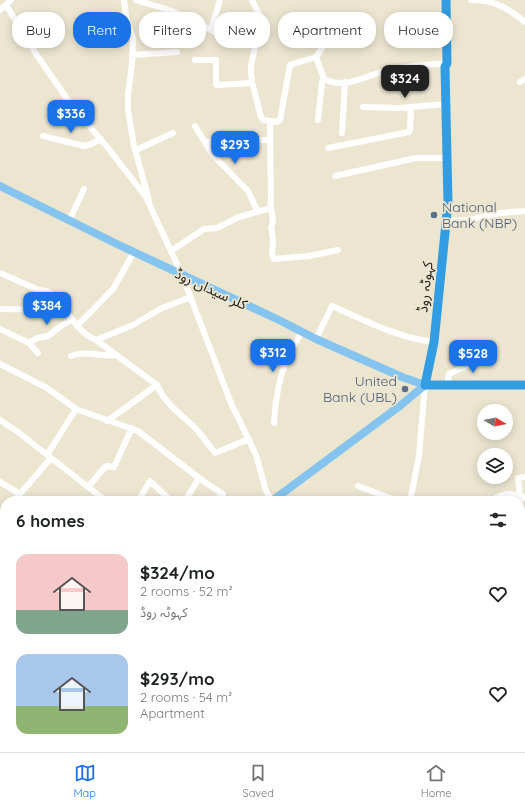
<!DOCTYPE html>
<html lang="en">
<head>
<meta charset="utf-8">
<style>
	:root { --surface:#fff; --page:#f6f6f6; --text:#202124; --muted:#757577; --line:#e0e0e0; --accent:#1a73e8 }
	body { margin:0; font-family:Quicksand,"Noto Sans Arabic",sans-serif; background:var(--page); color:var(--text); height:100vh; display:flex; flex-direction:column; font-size:15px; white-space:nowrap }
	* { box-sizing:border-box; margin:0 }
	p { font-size:13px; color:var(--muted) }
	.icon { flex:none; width:22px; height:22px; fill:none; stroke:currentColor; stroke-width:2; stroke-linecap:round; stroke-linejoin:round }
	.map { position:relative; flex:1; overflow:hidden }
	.panel { position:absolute; left:0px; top:496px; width:525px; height:256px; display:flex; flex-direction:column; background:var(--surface); border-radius:16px 16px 0 0; box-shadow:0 2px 10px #0003 }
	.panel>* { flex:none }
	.top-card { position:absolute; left:12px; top:12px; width:501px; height:36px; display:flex; gap:8px }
	.needle { width:26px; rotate:100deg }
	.buttons { position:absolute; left:477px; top:404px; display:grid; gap:8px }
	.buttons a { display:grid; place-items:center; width:36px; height:36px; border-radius:50%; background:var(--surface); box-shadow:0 2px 10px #0003; font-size:20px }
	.price { position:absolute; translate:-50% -34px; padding:0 9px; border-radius:8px; background:var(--accent); color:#fff; font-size:13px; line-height:26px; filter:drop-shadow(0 1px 2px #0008) }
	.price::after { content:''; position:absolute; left:50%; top:24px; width:12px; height:9px; margin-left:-6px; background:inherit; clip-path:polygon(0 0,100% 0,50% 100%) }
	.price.current { background:#222; color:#fff }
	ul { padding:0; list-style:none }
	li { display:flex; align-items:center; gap:12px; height:100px; padding:0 16px }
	li span { display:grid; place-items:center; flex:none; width:112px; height:80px; border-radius:12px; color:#555 }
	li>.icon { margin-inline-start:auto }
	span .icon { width:48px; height:48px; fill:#fffc; stroke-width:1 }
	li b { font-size:17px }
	h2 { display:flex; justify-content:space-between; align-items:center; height:48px; padding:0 16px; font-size:17px }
	.pill { padding:0 14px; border-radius:16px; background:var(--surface); box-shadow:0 2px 10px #0003; font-size:14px; line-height:36px }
	.pill.current { background:var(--accent); color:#fff }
	.tabs { display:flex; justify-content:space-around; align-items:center; height:56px; border-top:1px solid var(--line); background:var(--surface); font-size:11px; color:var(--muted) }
	.tabs a { display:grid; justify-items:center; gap:2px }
	.tabs .current { color:var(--accent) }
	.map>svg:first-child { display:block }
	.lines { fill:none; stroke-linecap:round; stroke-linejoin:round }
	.minor { stroke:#fff; stroke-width:6 }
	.major { stroke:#85c4ee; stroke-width:8 }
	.highway { stroke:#339de3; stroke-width:9 }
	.service-dot { fill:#5c6f8a; stroke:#ece6d1; stroke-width:1.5 }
	.labels { text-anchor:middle; stroke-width:3.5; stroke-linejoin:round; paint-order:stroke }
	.service-label { font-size:14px; fill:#4e5e75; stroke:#ece6d1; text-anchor:start }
	.street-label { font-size:14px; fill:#1e1c15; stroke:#ece6d1 }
</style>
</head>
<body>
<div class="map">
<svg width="525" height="752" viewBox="0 0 525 752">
	<rect width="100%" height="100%" fill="#ece6d1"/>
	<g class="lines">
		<path class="minor" d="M124,0L126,16L133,39L132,63L128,95V110L134,146L149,200
			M136,0L172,11L217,33
			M252,0L261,18L251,66V73L252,82L261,117L263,120L270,121
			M471,0C494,0 508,8 525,22
			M6,5L36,54L72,106L108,148L146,197L182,275L231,403L256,455L266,491L272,501
			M0,10L11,0
			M300,16C308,26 322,28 329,38L316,57
			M211,30L220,0
			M132,55L177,52
			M195,60H216V84L217,85L252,83
			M520,82L525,79
			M363,107L399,108L446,104
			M318,120L322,82L324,79
			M195,126L212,154L248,191L258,212
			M342,133L345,82
			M43,136L84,146L89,145L101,139
			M205,142L229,140H270
			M328,148L409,132L410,129L411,107
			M136,150L173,133
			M335,176L416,158H447
			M271,208L273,221L271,228L273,238L272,255L274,259L309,256L338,250
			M69,221L84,189
			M446,221L469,220L500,213L525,211
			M171,251L204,229L217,228L239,217L271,208L270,121L276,122L280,120L290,65L316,57L324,79C346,90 367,75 388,70C407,66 427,65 447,63
			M0,273L39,290L47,291L54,295L62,304
			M0,309L50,310L62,304C71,318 79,333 96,340L133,325L162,308L191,297
			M77,326L113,289L134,252
			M0,329L29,343L38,353
			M316,339L332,306C364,320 398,338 434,342
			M96,340L157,385C166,406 182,414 197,430C203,437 209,445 215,453L249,439
			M29,343L37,338L48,336L61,326L71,320
			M71,356C86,350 101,357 116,355
			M0,364L47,388L76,409L138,431L203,481L223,494L215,501
			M447,386L449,374L490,355
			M0,420L18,432L106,501
			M107,421L157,385
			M274,423C275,402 279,379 287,359C291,350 297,341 302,331
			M47,455L76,409
			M0,482L20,494
			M358,486L398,501
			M88,487L105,467L107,466L114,467L132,428
			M14,501L51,458
			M138,501L150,481L171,501
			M185,501L199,478
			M410,501L419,456L425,385
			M490,501C506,492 508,492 525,498
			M520,506V496L518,478L525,477
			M0,517L5,511
			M520,565L525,563
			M0,567L5,571
			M0,598L5,601L0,615
			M520,628L525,630
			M0,638L5,633
			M0,683L5,681
			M520,707L525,708
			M520,729L525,731
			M87,747L88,752
			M446,747L450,752
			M238,752L244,747
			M359,752L361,747
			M515,752L516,747"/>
		<path class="major" d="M0,186L119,245L279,320L316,339L402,377L425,385
			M272,501L401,405L425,385
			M0,729L5,725
			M204,747L208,752"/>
		<path class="highway" d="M446,0L447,63L445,67L448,203L434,342L425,385H525"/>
	</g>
	<g class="service-dot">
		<circle cx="434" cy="215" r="4"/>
		<circle cx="405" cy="389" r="4"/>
	</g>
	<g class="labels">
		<g class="service-label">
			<text x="442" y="212">National<tspan x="442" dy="16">Bank (NBP)</tspan></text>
			<text x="397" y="386" text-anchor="end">United<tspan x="397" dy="16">Bank (UBL)</tspan></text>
		</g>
		<g class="street-label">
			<text transform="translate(425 287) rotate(-84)" y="5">کہوٹہ روڈ</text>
			<text transform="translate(211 289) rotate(25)" y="5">کلر سیداں روڈ</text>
		</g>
	</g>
</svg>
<div class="buttons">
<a><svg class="needle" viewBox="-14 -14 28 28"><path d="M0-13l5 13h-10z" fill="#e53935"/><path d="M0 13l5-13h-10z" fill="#757577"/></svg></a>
<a><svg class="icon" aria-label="layers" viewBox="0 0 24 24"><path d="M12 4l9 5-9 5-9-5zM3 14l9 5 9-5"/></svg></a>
</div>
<b class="price current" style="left:405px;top:99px">$324</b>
<b class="price" style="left:71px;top:134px">$336</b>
<b class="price" style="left:235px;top:165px">$293</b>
<b class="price" style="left:47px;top:326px">$384</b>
<b class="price" style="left:273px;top:373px">$312</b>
<b class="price" style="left:473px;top:374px">$528</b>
<div class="top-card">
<a class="pill">Buy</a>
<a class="pill current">Rent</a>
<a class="pill">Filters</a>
<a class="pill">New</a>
<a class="pill">Apartment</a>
<a class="pill">House</a>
</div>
<section class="panel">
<h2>6 homes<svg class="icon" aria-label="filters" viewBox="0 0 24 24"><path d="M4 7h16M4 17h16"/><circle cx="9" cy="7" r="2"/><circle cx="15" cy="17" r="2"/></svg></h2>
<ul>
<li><span style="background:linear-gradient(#f6c9c9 70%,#7fa58c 0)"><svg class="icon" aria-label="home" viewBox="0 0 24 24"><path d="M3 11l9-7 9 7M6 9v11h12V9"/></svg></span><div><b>$324/mo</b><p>2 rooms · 52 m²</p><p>کہوٹہ روڈ</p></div><svg class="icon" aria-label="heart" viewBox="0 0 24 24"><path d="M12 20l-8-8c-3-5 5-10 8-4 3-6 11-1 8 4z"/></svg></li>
<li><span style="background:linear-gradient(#a9c7e8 65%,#8fb573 0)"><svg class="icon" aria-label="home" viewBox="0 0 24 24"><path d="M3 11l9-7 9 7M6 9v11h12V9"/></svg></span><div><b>$293/mo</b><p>2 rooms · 54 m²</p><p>Apartment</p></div><svg class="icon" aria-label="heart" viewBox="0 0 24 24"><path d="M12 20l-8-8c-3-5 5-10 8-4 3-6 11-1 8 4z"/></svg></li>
</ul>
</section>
</div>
<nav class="tabs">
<a class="current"><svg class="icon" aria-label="map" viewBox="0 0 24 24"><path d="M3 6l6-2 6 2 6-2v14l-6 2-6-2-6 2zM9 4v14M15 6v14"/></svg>Map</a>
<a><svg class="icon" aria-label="saved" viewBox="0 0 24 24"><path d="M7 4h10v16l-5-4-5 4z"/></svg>Saved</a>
<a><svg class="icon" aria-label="home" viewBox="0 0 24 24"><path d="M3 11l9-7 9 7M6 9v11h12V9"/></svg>Home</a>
</nav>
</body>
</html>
